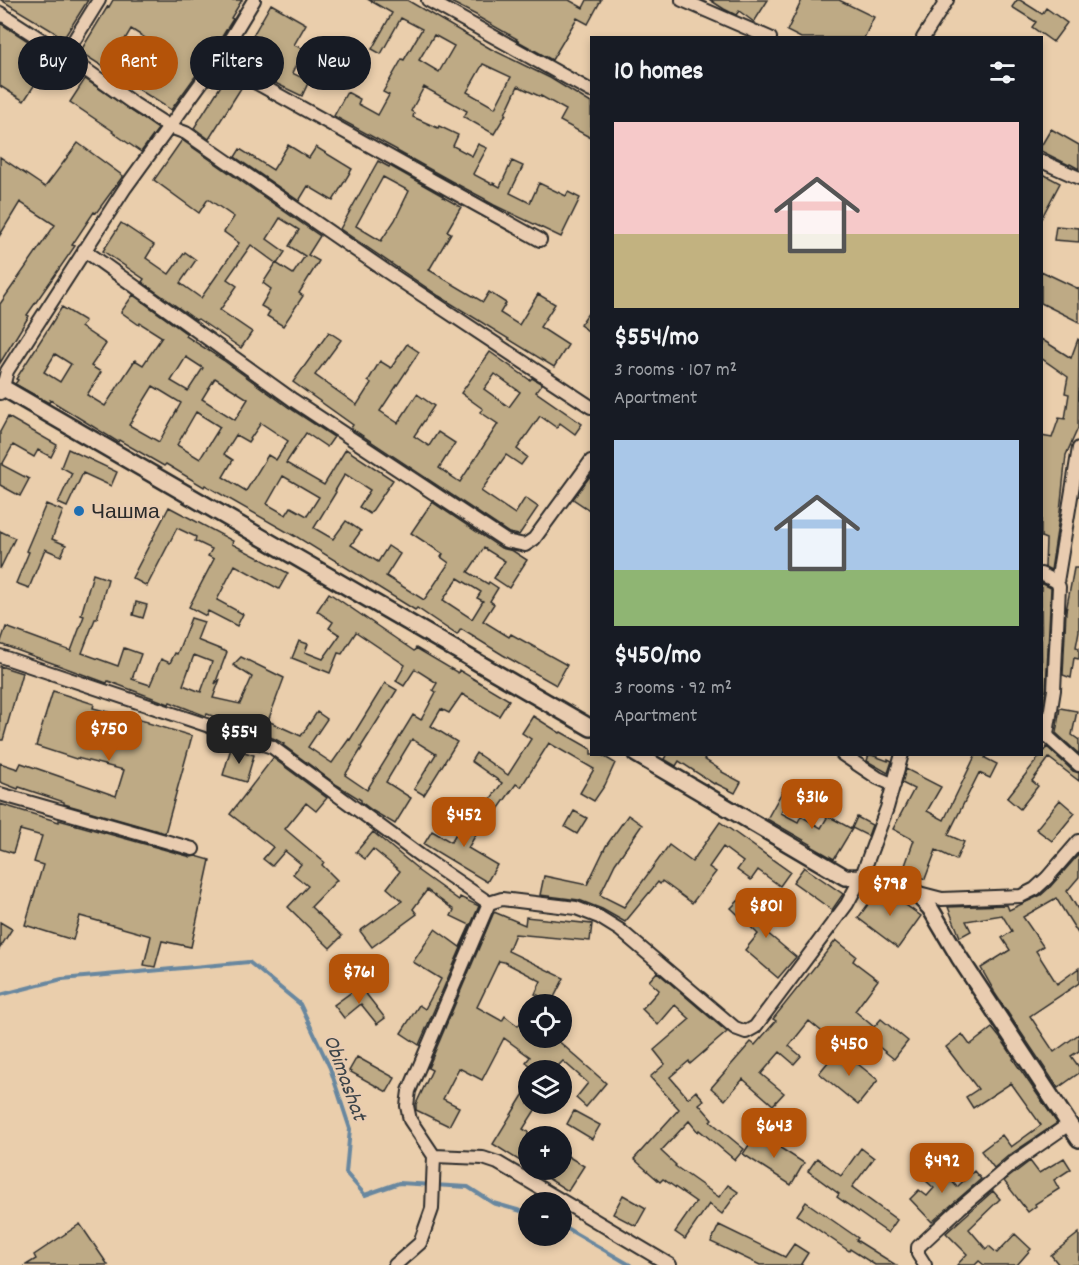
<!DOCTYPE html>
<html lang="en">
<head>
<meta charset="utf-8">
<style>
	:root { --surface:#171b24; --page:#20242c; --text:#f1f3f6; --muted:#9ea1a6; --accent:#b45309 }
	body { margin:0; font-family:Dekko,sans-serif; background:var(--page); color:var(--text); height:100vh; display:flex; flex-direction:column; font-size:22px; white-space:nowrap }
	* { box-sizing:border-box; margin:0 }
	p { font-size:20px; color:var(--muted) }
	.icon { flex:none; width:33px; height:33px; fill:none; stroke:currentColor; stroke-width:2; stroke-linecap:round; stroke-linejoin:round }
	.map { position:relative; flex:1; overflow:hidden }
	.panel { position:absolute; left:590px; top:36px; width:453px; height:720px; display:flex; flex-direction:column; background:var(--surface); border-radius:0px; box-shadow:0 3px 9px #0003 }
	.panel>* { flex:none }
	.top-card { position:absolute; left:18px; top:36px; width:482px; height:54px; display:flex; gap:12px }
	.fabs { position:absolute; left:518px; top:994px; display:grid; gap:12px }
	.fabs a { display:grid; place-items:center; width:54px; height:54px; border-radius:50%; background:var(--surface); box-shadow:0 3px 9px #0003; font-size:30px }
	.price { position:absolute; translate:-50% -51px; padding:0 14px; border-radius:12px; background:var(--accent); color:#fff; font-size:20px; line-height:39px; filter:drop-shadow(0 2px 3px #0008) }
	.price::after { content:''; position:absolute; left:50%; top:36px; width:18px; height:14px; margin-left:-9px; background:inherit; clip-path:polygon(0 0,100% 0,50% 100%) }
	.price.selected { background:#222; color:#fff }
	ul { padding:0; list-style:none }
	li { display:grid; align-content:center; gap:12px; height:318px; padding:0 24px }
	li span { display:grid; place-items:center; height:186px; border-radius:0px; color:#555 }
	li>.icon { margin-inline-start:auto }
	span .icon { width:108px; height:108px; fill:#fffc; stroke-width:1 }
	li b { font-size:26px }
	h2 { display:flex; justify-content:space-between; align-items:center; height:72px; padding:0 24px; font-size:26px }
	.pill { padding:0 21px; border-radius:27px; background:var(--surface); box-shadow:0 3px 9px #0003; font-size:21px; line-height:54px }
	.pill.selected { background:var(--accent); color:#fff }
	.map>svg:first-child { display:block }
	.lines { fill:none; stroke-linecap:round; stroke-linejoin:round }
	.stream { stroke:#68879f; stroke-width:4 }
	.building { fill:#beaa85; stroke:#2b2b2b; stroke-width:1.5; fill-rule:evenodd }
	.minor-casing { stroke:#2b2b2b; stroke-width:16 }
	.tertiary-casing { stroke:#2b2b2b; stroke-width:20 }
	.minor { stroke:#e9ccb0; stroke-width:12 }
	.tertiary { stroke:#e9ccb0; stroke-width:15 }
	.poi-dot { fill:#1f6fb2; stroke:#e9ccb0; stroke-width:2 }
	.labels { text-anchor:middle; stroke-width:5; stroke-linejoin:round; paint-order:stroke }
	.poi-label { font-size:21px; fill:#2b2b2b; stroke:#e9ccb0; text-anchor:start }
	.water-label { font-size:22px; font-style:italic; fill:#3a4248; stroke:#e9ccb0 }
</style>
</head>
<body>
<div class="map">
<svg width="1079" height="1265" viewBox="0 0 1079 1265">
	<rect width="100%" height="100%" fill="#eaceac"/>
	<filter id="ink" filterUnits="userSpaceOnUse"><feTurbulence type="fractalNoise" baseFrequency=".0167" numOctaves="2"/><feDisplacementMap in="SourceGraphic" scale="12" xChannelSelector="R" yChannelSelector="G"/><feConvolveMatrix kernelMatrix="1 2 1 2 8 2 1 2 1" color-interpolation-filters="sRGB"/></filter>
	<g filter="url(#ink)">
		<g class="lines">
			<path class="stream" d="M0,995L62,979L249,962L300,1004L330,1068L350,1129L346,1173L365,1195L399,1183L468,1187L493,1203L528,1213
				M561,1225L630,1265"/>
		</g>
		<path class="building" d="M1,0H88L64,38Z
			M113,0H242L231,18L233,19L210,56L171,110L80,52L108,6L109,7ZM131,29L156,45L142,67L118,51Z
			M369,0H407L491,49L550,78L591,103V138L560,121L566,110L541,96V97L518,86L505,114H506L494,134L464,117L467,111L424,87L411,111L414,113L413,117L438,128L439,126L458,135L453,146L472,156L478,144L487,148L473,174L492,184L493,183L500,187L512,161L523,166L510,193L530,203L539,183L566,196L568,192L580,198L561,237L494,205L485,200V199L451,181L397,151V150L334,116L347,92L360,99L358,104L378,115L389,95L383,92L402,59L404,60L422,29L401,18L381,54L372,49L392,13ZM434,35L454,46L439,72L419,60ZM483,64L511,77L495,108L467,92Z
			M447,0H569L583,8L587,0H601L588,24L577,18L552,60L516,40L517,39L478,17V16Z
			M710,0H768L754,22L739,11L736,15L724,9Z
			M802,0H839L874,17L864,38H801L787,31Z
			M1017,0H1020L1042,14L1046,8L1067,23L1053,42L1032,27L1036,22L1012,7Z
			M271,4L306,24L294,45L303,49L292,73L309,81L302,96L273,82L237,63Z
			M0,23L53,57L24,101L0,86Z
			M227,76L243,85L209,139L194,128Z
			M85,79L158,129L141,152L112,132L113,131L70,102Z
			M1051,129L1079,145V169L1070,164L1069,165L1041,151V146Z
			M182,140L320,236L308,255L319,261L299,293L303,296L283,326L267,316L270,311L261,306L271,289L263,283L276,263L293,274L305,256L289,246L299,230L280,218L267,239L285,252L277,264L251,245L227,279L237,286L220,310L252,332L241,348L198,319L196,320L142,282L144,279L103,251L121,223L154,245L146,258L169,274L185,252L196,260L180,283L201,298L215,278L239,243L224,232L234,217L208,199L199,213L154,180Z
			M78,143L123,176L96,213L94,212L72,245L75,246L27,315L29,316L0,363V304L55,225L20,202L0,235V157L45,187Z
			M288,145L309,158L316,147L352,169L333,201L308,186L299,201L235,157L240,149L273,170Z
			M378,161L389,167L390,166L443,196V197L461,207L447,231L451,233L429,270L483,302L489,292L506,303L500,313L519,325L538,294L555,304L540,327L568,345L554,367L439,296L340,229ZM383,177L409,191L395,220L381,241L356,226Z
			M1041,173L1060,183L1041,219Z
			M1056,226L1079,228V242L1054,240Z
			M1041,271L1079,289V322L1041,303Z
			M133,295L187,334L186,336L223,360L288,407L334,437L327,447L306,433L286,463L324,485L346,449L393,480L370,514L359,507L370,490L345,474L335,491L336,492L314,528L333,539L346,521L361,531L351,545L378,562L388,546L400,554L386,576L424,600L449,563L441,557L443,554L411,533L432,502L501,548L513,551L527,560L509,588L494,578L505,561L484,548L468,572L488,584L489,582L498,588L490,601L494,604L483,621L509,637L511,634L567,665L556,685L503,655L461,629L457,635L417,608L415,610L294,535V536L205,485L204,487L166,464L164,466L119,440L118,442L50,400L49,403L15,384L18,380L16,379L62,307L85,321L81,327L106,344L91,366L101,372L87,395L105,406L135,360L143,365L162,337L140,323L139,325L121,312ZM55,354L71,364L60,382L44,372ZM186,357L203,368L188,391L171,381ZM215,378L248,399L235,420L202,399ZM153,386L181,403L159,442L129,425ZM196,412L220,427L200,459L177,445ZM261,423L288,441L276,460L268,455L246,491L223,477L233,460L224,454L236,435L248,442ZM283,476L319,497L307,516L291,507L286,515L267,504ZM458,578L481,592L477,598L483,601L472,619L443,600Z
			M591,309V333L580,325Z
			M329,332L341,340L315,375L357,405L371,383L368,381L380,361L391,368L407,344L419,352L380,411L398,423L417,394L434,406L414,436L429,446L438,432L455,443L439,468L460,482L498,424L480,412L483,409L461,393L490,352L530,380L532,378L542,384L536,392L582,424L575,434L560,423L557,428L540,416L517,449L527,457L521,465L506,455L481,491L515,514L525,498L538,507L519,535L509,533L351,428L353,425L293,382ZM495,374L520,392L509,407L484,389Z
			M1041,339L1071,358L1078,339L1079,340L1078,428L1066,455L1060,511L1051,570L1045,567L1046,539L1041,537V436L1052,438L1059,418L1065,419L1069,394L1065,393L1068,377L1041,358Z
			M8,417L57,445L51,457L38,450L34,457L13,445L2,465L29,479L20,496L0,485V432Z
			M68,449L117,472L111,486L83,473L67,507L58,503L72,473L61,467Z
			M591,475V511L573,499Z
			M46,504L63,511L52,539L66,545L61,556L45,549L29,588L16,583L29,552L26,551Z
			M169,507L233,541L232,544L288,573L279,589L235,565L217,600L243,614L237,626L208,611L206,616L189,607L214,559L208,556L212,549L195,541L196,537L177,528L147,586L132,578Z
			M0,531L15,538L0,569Z
			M1074,568H1079V631L1076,647L1079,648V659L1074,658L1071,678L1063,675L1066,611Z
			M93,574L108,579L97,619H95L82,653L118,666L124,648L141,654L132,679L150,685L161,659L170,663L175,653L177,654L191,618L204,622L197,640L227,652L215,684L220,679L213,698L240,704L252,677L233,665L241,657L284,678L268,721L301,736L317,712L327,719L308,747L332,763L349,739L350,740L385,683L397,690L361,747L362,748L345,775L367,790L413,715L421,720L436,692L433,690L437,683L415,669L404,686L396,681L405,665L356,632L342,654L338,653L330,673L292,658L299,641L308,644L305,652L323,659L340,635L329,628L333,622L317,611L329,593L414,651L416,648L458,673L459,670L509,700L499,716L462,694L449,713L441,709L431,726L457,742L424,795L414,789L436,754L412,739L386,782L411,798L395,824L373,811L361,802V800L337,785L283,745L284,744L275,739L207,714L206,716L170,702L169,704L108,681L107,683L104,682L0,644L6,627L71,651L84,616L81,615ZM194,655L212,662L201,692L183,685Z
			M1041,583L1051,588L1046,689L1042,714Z
			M136,602L147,605L143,618L133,615Z
			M0,666L22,673L3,740H0Z
			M53,691L94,704L93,708L148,722V723L192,736L165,833L64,804V802L19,787L18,789L0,782V763L18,769L21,763L116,796L124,770L77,758L76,759L36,746Z
			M1060,708L1077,711L1072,735L1079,740V754L1056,733Z
			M533,716L560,733L561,732L591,749V754H600L615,763L605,785L594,801L580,793L594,769L549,743L521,787L516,784L492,818L482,811L502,783L471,761L476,753L508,775L531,739L522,733Z
			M1047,747L1073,771L1079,773V781L1049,758L1032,781L1038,786L1020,809L1007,798Z
			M231,748L254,755L246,782L223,775Z
			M667,754H707L704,759L722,771V772L741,782L735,793L715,783L714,784L679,761L676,766L664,759Z
			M869,754L888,761V759L892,761L888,773L867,761Z
			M976,754H987L985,758L997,764L990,778L979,773L948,835L964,842L956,860L936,850L925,879L903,871L914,840L893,829L914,789L902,783L906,769L941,787L927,811L944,820Z
			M273,758L327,798L316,811L306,803L285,829L324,862L322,865L337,880L311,907L342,936L330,948L288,907L308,886L293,874L301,864L285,851L272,866L263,859L273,847L230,814Z
			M782,792L790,797L781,813L798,822L801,816L821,828L828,816L852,829L834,859L811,846L812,845L767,819Z
			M1060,800L1075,813L1052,841L1036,829Z
			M0,804L59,822V820L191,857L196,856L210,860L191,947L162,941L155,967L144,965L151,936L80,916L73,940L25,925L43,865L34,862L42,836L20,830L13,853L0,849Z
			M574,811L587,818L577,834L565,827Z
			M469,812L484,821L468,848L497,865L487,882L424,844L432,831L451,842Z
			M628,815L642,825L615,864L600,895L624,907L669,845L692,862L720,822L790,872L780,886L758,870L751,880L737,870L743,862L723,847L709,867L716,872L692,903L662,881L660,884L658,882L625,922L602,909L579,900L540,895L544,876L587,885L606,846Z
			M857,817L872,825L868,836L852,828Z
			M373,832L418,869L417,870L459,900L460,897L479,906L419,1045L401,1033L419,1005L425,1009L441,979L413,962L435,929L460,947L470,925L451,916L454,910L427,890L413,909L417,914L372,947L360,931L402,901L387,888L400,871L373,849L365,859L356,852Z
			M1079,854V877L1067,891L1079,911V935L1056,898L1023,917L1043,946L1036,951L1057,984L1079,968V983L1030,1016L1054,1052L1079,1034V1051L1071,1056L1079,1067V1073L1058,1088L994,992V991L981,968L1010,950L1002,938L1012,931L1002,915L966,921L971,931L960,937L948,907L1007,905L1009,910L1041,895L1050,887Z
			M804,867L843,894L832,910L793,882Z
			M880,888H882L921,916L898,948L858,918Z
			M739,900L760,920L778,900L787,909L766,932L796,957L778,978L745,950L758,934L731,908Z
			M494,912L525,925L526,917L592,924L590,941L515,934L508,951L564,978L550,1005H533L540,996L535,994L541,981L504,962L499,961L477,1007L502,1021L505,1016L518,1026L528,1013V1038H555L606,1083L586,1107L576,1098L588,1083L563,1061L557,1067L554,1065L548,1071H537L526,1062L530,1057L504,1038L482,1080L459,1068L443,1099L459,1107L449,1126L416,1110V1104L432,1070L428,1068Z
			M0,922L12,929L0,948Z
			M836,940L856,956L853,961L878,980L855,1011L874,1027L881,1019L908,1041L894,1059L858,1030L843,1049L809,1021L789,1046L801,1056L794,1064L780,1052L761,1074L784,1093L773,1105L743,1079L725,1100L711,1088L751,1042L755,1045L776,1021L773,1019Z
			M657,972L727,1032L690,1064L689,1061L670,1077L688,1098L696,1091L704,1100L699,1104L712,1119L710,1121L744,1149L735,1160L699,1130L698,1132L689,1121L661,1151L676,1165L675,1166L719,1197L728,1185L738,1192L722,1214L709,1204L685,1239L675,1232L696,1202L663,1179L660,1182L634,1159L679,1109L650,1077L665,1064L654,1050L690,1019L675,1005L658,1025L642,1009L659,990L649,981Z
			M360,986L385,1018L377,1024L361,1004L344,1018L334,1005Z
			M992,1028L1004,1043L1014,1058L1013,1059L1057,1123L1008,1156L994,1168L981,1151L1002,1135L1011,1147L1041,1125L1011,1083L973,1108L966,1097L978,1089L946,1047L962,1034L970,1045Z
			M839,1049L878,1080L858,1105L819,1073Z
			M357,1057L395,1078L387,1092L349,1071Z
			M528,1087V1104H539L523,1129L528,1132V1166L493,1144Z
			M574,1111L600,1125L592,1139L567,1124Z
			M757,1133L804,1163L791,1185L743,1154Z
			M861,1148L874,1158L852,1187L897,1220L888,1233L837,1197L839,1194L808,1171L817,1158L841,1176Z
			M561,1152L584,1166L568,1191L535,1170H561Z
			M1064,1158L1071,1169L1054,1180L1059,1189L1035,1204L1036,1206L1028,1212L1004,1181L1030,1161L1039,1173Z
			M939,1167L957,1187L974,1171L981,1179L932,1222L910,1199L919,1190L927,1196L934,1188L925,1180Z
			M993,1191L1000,1199L969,1229L986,1249L989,1246L997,1253L1015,1234L1031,1249L1017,1265H984L979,1261L975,1265H957L967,1254L946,1233Z
			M623,1195L646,1208L636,1226L613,1214Z
			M806,1202L858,1238L856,1240L896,1265H875L850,1249L849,1251L797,1215Z
			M80,1224L108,1265H26L36,1259L34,1255Z
			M719,1225L785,1257L794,1244L808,1253L801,1264L802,1265H760L711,1242Z
			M1079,1233V1265H1059L1051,1255Z"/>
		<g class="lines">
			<defs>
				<path id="minor" d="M428,0L591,91
					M682,0L770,38
					M0,13L65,55L134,104L170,127L186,133L386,271L591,407
					M923,38L947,0
					M65,55L99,0
					M217,61L540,240
					M1041,161L1079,178
					M84,250L293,400L506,541L525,545L534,539L591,461
					M0,393L3,387L7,371L125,188L217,61L254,0
					M1079,448L1057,582L1059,587L1054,690L1047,734L1049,738L1079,765
					M1041,574L1057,582
					M0,656L272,747L422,857L489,903L502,899L576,908L599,917L620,930L735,1028L746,1032L755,1027L847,904L861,878L887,808L902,754
					M842,754L878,778L894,785
					M0,794L193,849
					M915,892L942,899L1021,896L1035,889L1047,878L1079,841
					M434,1156L483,1158L498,1163L670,1265
					M395,1265L420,1243L432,1209L434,1156L410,1120L407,1106L409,1091L489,903
					M925,1265L918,1254V1247L960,1208L1013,1163L1069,1124"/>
				<path id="tertiary" d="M0,386L591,728
					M636,754L845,877L885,878L915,892L930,908L959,957L1079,1139"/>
			</defs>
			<use href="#minor" class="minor-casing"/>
			<use href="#tertiary" class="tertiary-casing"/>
			<use href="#minor" class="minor"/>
			<use href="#tertiary" class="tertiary"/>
		</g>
	</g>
	<circle class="poi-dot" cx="79" cy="511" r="6"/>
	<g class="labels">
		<g class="poi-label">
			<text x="91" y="518">Чашма</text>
		</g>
		<g class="water-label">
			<text transform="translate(347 1077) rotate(70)" y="8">Obimashat</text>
		</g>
	</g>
</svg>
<div class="fabs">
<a><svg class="icon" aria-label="locate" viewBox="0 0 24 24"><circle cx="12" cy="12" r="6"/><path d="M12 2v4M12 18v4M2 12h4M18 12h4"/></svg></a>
<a><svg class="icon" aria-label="layers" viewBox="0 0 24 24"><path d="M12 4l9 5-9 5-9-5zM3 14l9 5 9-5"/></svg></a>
<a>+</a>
<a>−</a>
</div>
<b class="price" style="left:109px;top:762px">$750</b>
<b class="price selected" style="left:239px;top:765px">$554</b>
<b class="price" style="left:812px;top:830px">$316</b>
<b class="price" style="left:464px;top:848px">$452</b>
<b class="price" style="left:890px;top:917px">$798</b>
<b class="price" style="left:766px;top:939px">$801</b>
<b class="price" style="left:359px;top:1005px">$761</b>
<b class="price" style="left:849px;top:1077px">$450</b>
<b class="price" style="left:774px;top:1159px">$643</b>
<b class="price" style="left:942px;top:1194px">$492</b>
<div class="top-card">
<a class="pill">Buy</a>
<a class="pill selected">Rent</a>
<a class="pill">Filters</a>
<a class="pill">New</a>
</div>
<section class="panel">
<h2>10 homes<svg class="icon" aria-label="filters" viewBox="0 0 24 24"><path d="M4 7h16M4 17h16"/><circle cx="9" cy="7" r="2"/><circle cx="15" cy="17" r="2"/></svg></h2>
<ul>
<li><span style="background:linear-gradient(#f6c9c9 60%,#c2b280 0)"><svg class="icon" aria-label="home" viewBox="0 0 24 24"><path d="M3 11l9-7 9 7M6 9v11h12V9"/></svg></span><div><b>$554/mo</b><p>3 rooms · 107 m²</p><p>Apartment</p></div></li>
<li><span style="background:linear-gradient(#a9c7e8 70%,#8fb573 0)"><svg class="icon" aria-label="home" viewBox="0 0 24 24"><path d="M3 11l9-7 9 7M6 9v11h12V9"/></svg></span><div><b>$450/mo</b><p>3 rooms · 92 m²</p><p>Apartment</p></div></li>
</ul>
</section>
</div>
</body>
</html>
